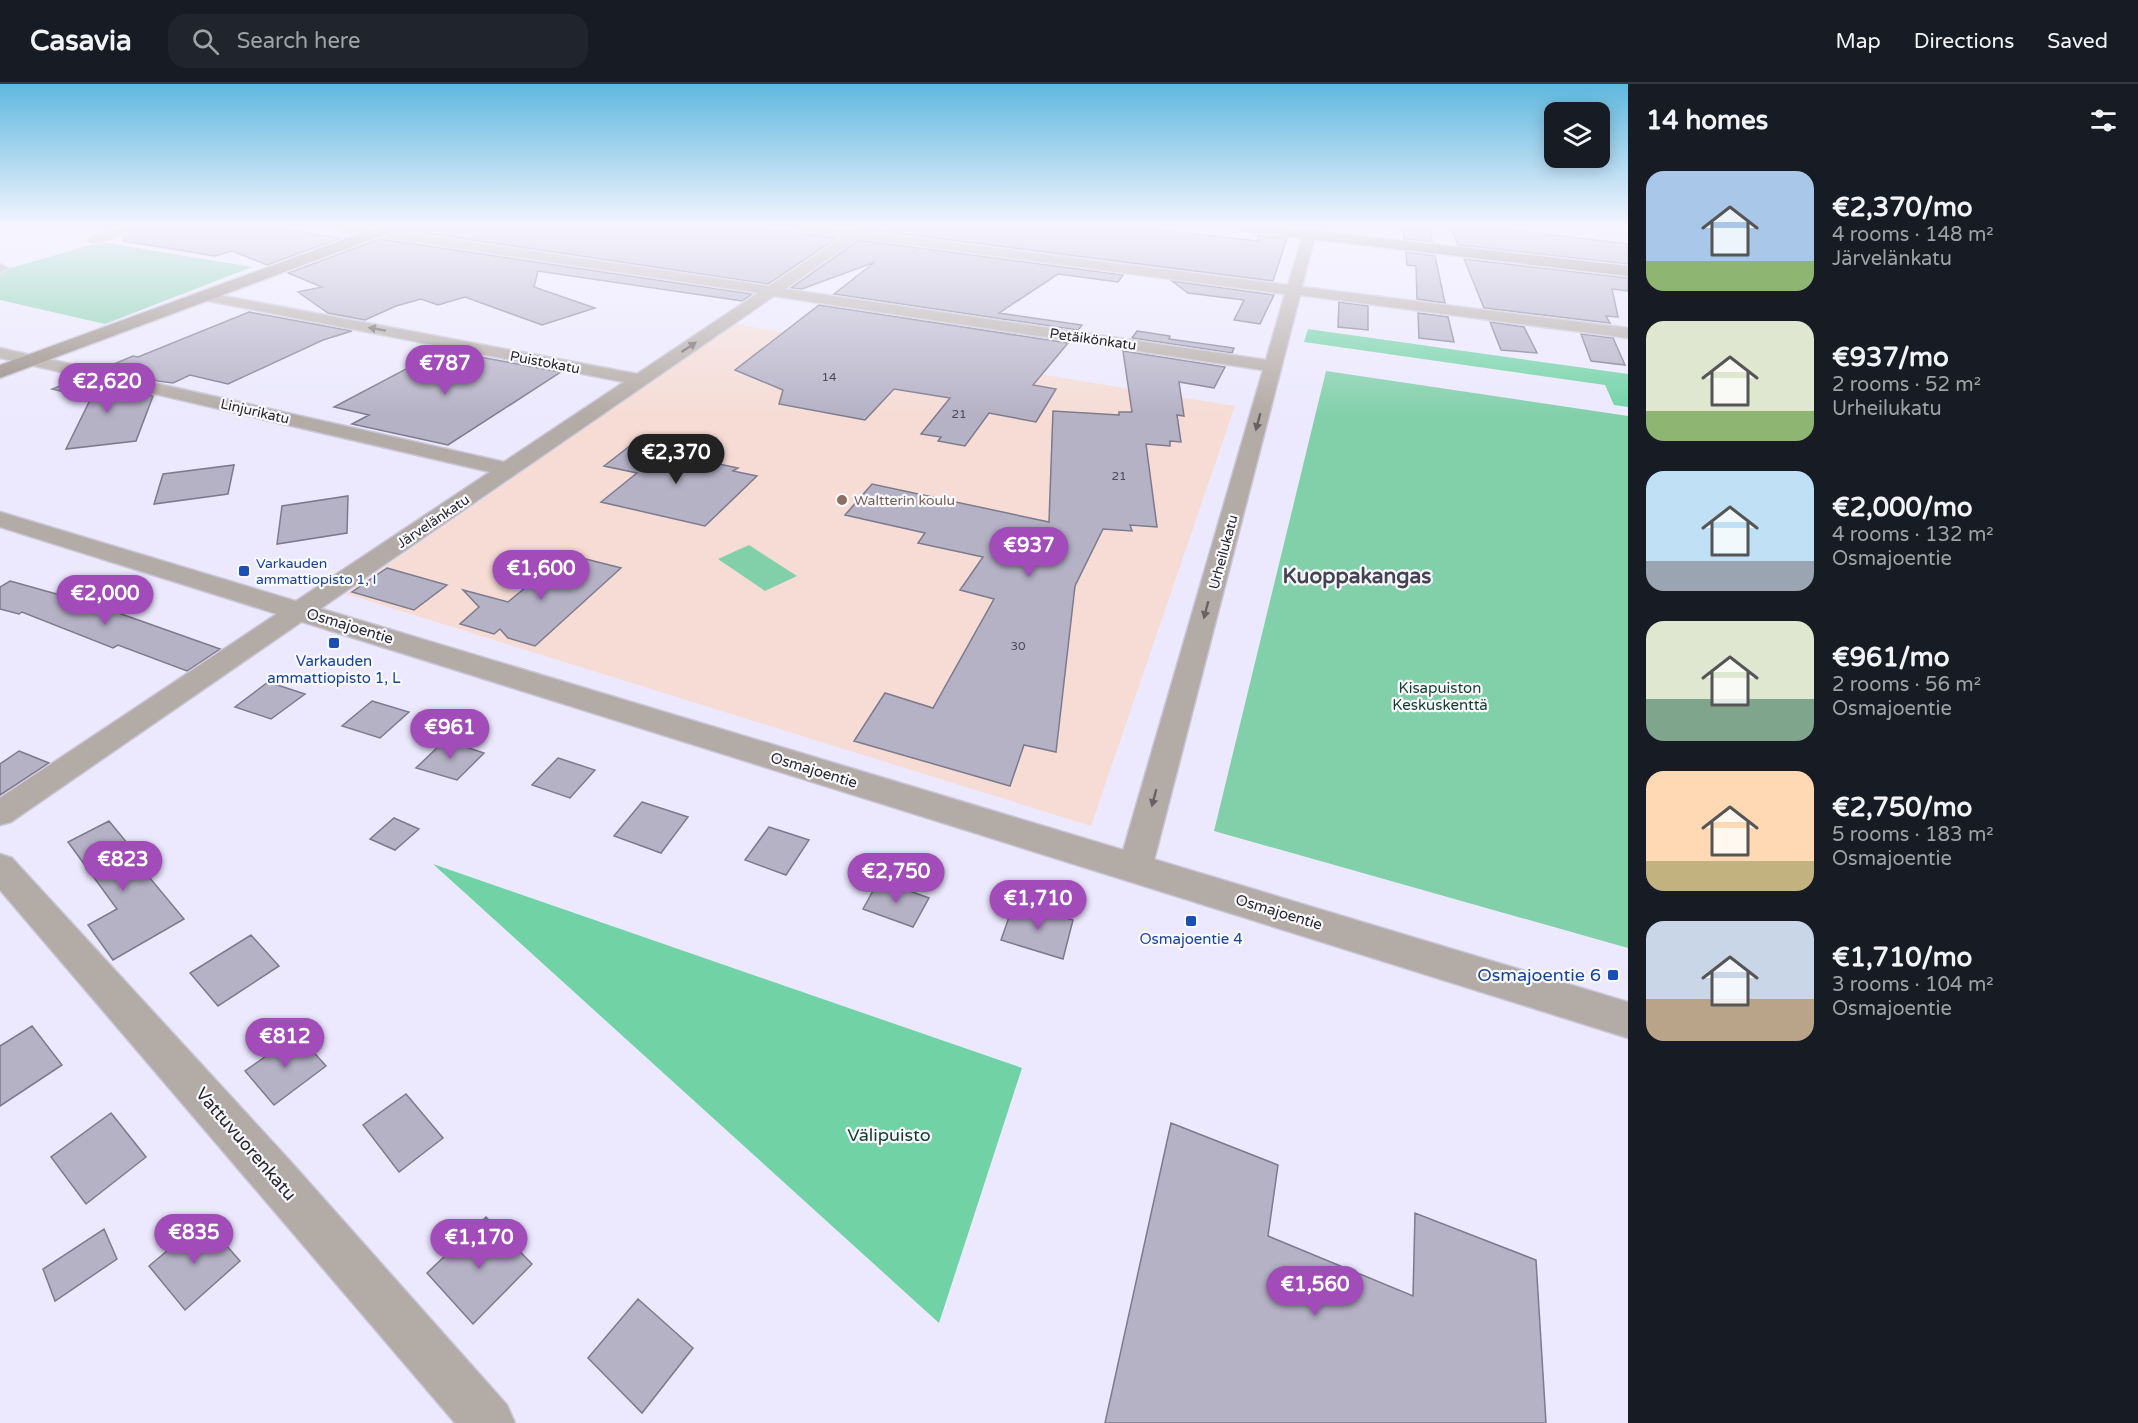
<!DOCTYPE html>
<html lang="en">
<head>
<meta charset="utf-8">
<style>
	:root { --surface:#171b24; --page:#20242c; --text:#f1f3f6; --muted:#9ea1a6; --line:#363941; --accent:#a24cb9 }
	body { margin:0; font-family:"Varela Round",sans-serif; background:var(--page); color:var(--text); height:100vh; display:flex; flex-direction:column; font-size:22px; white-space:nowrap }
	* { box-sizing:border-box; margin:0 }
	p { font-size:20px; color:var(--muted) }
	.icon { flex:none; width:33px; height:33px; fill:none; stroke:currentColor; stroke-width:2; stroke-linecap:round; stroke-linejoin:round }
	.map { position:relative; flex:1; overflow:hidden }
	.side { display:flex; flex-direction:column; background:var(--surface); width:510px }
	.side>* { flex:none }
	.fabs { position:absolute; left:1544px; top:18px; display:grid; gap:12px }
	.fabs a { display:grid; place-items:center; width:66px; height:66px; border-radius:12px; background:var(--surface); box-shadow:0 3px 15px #0003; font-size:30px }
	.price { position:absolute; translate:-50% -51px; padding:0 14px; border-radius:21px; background:var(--accent); color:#fff; font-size:20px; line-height:39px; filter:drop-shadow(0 2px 3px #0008) }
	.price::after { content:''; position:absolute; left:50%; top:36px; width:18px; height:14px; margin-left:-9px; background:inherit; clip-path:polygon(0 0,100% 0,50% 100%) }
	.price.current { background:#222; color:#fff }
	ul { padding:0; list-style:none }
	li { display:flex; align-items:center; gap:18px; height:150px; padding:0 18px }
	li span { display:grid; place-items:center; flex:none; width:168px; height:120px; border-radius:18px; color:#555 }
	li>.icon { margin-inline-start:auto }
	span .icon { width:72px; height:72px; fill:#fffc; stroke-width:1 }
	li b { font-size:26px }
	h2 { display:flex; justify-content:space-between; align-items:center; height:72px; padding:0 18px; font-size:26px }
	header { display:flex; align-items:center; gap:36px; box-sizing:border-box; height:84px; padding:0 30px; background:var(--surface); border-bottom:2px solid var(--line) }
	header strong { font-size:28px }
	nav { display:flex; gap:33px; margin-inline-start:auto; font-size:21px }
	.search { width:420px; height:54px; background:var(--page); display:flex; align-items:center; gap:15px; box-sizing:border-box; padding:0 21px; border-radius:18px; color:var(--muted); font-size:22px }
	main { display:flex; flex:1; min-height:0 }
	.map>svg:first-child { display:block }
	.built { fill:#e0dcf8 }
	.education { fill:#f6dcd5 }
	.green { fill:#82d0aa }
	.forest { fill:#71d3a5 }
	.building { fill:#b5b2c6; stroke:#7d7a8d; stroke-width:1.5 }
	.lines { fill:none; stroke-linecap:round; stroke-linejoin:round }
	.minor-casing { stroke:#c9c6d9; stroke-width:3 }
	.tertiary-casing { stroke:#c9c6d9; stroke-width:3 }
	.secondary-casing { stroke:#c9c6d9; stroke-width:3 }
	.minor { fill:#b3aba5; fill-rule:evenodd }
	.tertiary { fill:#b3aba5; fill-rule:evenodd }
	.secondary { fill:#978c83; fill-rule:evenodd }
	.oneway { fill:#676264 }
	.education-dot { fill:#8d6e63; stroke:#f9f9fd; stroke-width:2 }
	.transit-dot { fill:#1a4fb4; stroke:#f9f9fd; stroke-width:2 }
	.labels { text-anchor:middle; stroke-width:4.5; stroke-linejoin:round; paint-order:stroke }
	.number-label { font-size:12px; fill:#4b4a55 }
	.far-street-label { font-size:14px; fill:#28272f; stroke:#f9f9fd }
	.far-education-label { font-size:14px; fill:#785e54; stroke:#f9f9fd; text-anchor:start }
	.far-transit-label { font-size:14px; fill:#164399; stroke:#f9f9fd; text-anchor:start }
	.street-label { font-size:15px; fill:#28272f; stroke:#f9f9fd }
	.transit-label { font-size:15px; fill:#164399; stroke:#f9f9fd }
	.park-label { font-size:15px; fill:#123e2b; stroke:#f9f9fd }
	.near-transit-label { font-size:18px; fill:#164399; stroke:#f9f9fd; text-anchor:end }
	.near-park-label { font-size:18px; fill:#123e2b; stroke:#f9f9fd }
	.near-street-label { font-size:18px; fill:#28272f; stroke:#f9f9fd }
	.district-label { font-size:21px; font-weight:bold; fill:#454353; stroke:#f9f9fd }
</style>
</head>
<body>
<header>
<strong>Casavia</strong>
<div class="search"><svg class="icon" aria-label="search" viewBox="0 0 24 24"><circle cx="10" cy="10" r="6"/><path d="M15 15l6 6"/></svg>Search here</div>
<nav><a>Map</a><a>Directions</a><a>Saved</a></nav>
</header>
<main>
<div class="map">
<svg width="1628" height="1339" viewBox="0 0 1628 1339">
	<rect width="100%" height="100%" fill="#ece9fe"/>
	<path class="built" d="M1305,143H1628V178Z"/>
	<path class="education" d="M734,240L1235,322L1091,742L346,510Z"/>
	<path class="green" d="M101,158L252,183L105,240L0,216V187Z
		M1326,287L1628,332V864L1214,747Z
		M749,461L797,492L765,507L718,475Z"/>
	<path class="forest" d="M1308,245L1628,290V323L1614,321L1605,301L1304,258Z
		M433,780L1022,984L939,1239Z"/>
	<path class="building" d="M146,143H288V146L341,154L267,181L232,167L215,172L123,157L124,152Z
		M401,143H748L837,154L768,200L400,145Z
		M874,143H1133L1258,157V151L1287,154L1273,197L872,146Z
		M1403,143H1429L1432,158L1404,155Z
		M1451,143H1486L1628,160V180L1458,161Z
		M380,155L752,210L742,217L538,187L534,203L595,224L542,241L465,213L438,221L421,215L396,222L365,236L328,229L298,208L322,203L288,189Z
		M859,156L1123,191L1118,198L1058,190L999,229L1082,241L1078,246L834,210L875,178L802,205L791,204Z
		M1406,168L1435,172L1445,219L1417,215L1416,182L1407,181Z
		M1464,175L1628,194V207L1612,205L1618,233L1606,232L1610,239L1484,224Z
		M1172,197L1274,211L1260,240L1234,236L1244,216L1188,209Z
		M1339,218L1368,222V246L1338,243Z
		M819,221L1068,259L1033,301L1056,305L1036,338L989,329L965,362L938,357L941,353L921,350L950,314L894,305L865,336L779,320L783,306L735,286Z
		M249,228L352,247L323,256L228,300L190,291L173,299L158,297L102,285L133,272L138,273Z
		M1418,229L1448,233L1454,258L1419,254Z
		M1490,238L1524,243L1537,269L1501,266Z
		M1137,247L1170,252L1169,255L1234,264L1232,269L1132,254Z
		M1581,250L1613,254L1625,281L1591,277Z
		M442,266L507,278L561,288L448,361L352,340L369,331L334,323Z
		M1123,267L1225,283L1214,304L1179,298L1184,332L1177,331L1181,358L1170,357V362L1146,360L1157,443L1130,441L1132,447L1103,445L1075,502L1056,668L1024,661L1010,702L854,657L885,609L933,624L994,515L960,506L983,473L918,459L925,449L845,431L872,400L1049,438L1053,327L1119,331V328H1132Z
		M78,295L153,312L136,357L66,365L91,314L52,305Z
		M631,361L738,384L733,387L757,392L705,442L601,418L637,389L604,382Z
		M234,381L228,410L154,420L163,390Z
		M348,412L347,449L277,460L282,422Z
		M566,470L621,484L535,562L508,554L500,545L494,550L460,540L479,523L463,506L508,518Z
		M387,484L447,501L414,526L352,508Z
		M10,497L96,521L220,565L187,587L118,561L113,564L22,528L19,530L0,525V503Z
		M268,598L305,610L271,635L235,623Z
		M372,617L409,628L380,654L342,642Z
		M445,656L484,669L457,696L416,684Z
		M19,667L49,679L0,711V680Z
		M558,674L595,686L570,714L532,701Z
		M642,718L688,733L661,769L614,752Z
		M394,734L419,745L395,766L370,755Z
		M109,737L133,766L129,769L184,835L113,876L88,841L117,825L68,758Z
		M769,743L809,756L786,791L745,776Z
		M879,796L929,814L913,843L863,825Z
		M1014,819L1073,836L1063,875L1001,856Z
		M251,851L279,882L218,922L190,889Z
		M32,942L62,981L0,1022V962Z
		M297,950L326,982L274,1021L245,987Z
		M406,1010L443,1054L399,1088L363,1041Z
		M111,1029L146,1073L86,1120L51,1073Z
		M1171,1039L1278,1081L1268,1152L1413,1212L1415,1129L1536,1176L1546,1339H1105Z
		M486,1133L532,1180L473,1240L427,1189Z
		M204,1136L240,1177L185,1226L149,1182Z
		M104,1145L117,1175L55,1217L43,1185Z
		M638,1215L693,1264L642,1329L588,1274Z"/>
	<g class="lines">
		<defs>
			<path id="minor" d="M124,143H144L95,160L88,156L90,153Z
				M336,143H369L769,202L843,153L798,147L792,143H830L853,146L857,143H872L867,148L1288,201L1303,151L1309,147L1315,151L1302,203L1628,244V254L1300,211L1152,784L1147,793L1135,797L1123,793L1118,784L1263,286L774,212L11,738L0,741V714L490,388L0,274V264L504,378L624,298L203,216L196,212L203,208L637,290L758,209L342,147ZM858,154L1285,210L1266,276L785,205Z
				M0,180L8,184L0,189Z
				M0,770L12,774L292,1079L507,1321L515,1339H455L0,806Z"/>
			<path id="tertiary" d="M0,428L1628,918V954L0,443Z"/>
			<path id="secondary" d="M378,143H399L397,146L0,294V281Z
				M1235,143H1281L1628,182V192L1242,147Z"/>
		</defs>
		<use href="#minor" class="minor-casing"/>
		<use href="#tertiary" class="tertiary-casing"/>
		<use href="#secondary" class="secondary-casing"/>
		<use href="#minor" class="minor"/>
		<use href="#tertiary" class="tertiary"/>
		<use href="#secondary" class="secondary"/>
	</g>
	<defs><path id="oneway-solid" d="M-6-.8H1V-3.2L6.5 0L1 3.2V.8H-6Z" transform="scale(1.5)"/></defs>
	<g class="oneway">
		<use href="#oneway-solid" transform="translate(377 245) rotate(-169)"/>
		<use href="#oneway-solid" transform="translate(689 263) rotate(-34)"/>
		<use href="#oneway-solid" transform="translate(1258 338) rotate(105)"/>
		<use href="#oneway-solid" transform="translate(1206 526) rotate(105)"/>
		<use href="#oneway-solid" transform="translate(1154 714) rotate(105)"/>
	</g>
	<linearGradient id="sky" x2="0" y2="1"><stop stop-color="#5fb8de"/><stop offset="0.43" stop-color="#f6f5ff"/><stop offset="1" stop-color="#f6f5ff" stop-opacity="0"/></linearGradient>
	<rect width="1628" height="331" fill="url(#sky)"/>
	<circle class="education-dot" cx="842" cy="416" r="6"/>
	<g class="transit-dot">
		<rect x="238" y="481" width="12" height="12" rx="3"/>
		<rect x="328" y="553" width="12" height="12" rx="3"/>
		<rect x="1185" y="831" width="12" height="12" rx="3"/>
		<rect x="1607" y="885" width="12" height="12" rx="3"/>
	</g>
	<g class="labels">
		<g class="number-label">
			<text x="829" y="297">14</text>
			<text x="959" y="334">21</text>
			<text x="1119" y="396">21</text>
			<text x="1018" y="566">30</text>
		</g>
		<g class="far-street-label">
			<text transform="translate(1093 255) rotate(8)" y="5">Petäikönkatu</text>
			<text transform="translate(545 278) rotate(11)" y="5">Puistokatu</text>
			<text transform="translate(255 327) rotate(13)" y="5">Linjurikatu</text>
			<text transform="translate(433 437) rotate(-34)" y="5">Järvelänkatu</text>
			<text transform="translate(1223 468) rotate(-75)" y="5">Urheilukatu</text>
		</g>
		<g class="far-education-label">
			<text x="854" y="421">Waltterin koulu</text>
		</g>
		<g class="far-transit-label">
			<text x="256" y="484">Varkauden<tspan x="256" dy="16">ammattiopisto 1, I</tspan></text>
		</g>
		<g class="street-label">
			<text transform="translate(350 542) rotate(17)" y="5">Osmajoentie</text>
			<text transform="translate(814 686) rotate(17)" y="5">Osmajoentie</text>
			<text transform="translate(1279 828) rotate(17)" y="5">Osmajoentie</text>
		</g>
		<g class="transit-label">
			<text x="334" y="582">Varkauden<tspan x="334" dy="17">ammattiopisto 1, L</tspan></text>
			<text x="1191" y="860">Osmajoentie 4</text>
		</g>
		<g class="park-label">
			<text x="1440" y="609">Kisapuiston<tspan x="1440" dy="17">Keskuskenttä</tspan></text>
		</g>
		<g class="near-transit-label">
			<text x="1601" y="897">Osmajoentie 6</text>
		</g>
		<g class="near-park-label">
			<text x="889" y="1057">Välipuisto</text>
		</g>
		<g class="near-street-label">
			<text transform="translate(246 1060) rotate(49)" y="6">Vattuvuorenkatu</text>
		</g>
		<g class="district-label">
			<text x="1357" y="499">Kuoppakangas</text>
		</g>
	</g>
</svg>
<div class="fabs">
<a><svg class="icon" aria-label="layers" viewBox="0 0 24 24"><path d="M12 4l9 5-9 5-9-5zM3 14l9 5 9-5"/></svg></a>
</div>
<b class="price" style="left:445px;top:312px">€787</b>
<b class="price" style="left:107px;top:330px">€2,620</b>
<b class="price current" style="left:676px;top:401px">€2,370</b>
<b class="price" style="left:1029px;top:494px">€937</b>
<b class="price" style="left:541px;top:517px">€1,600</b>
<b class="price" style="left:105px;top:542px">€2,000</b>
<b class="price" style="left:450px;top:676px">€961</b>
<b class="price" style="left:123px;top:808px">€823</b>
<b class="price" style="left:896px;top:820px">€2,750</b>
<b class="price" style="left:1038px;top:847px">€1,710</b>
<b class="price" style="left:285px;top:985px">€812</b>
<b class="price" style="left:194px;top:1181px">€835</b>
<b class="price" style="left:479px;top:1186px">€1,170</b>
<b class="price" style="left:1315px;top:1233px">€1,560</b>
</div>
<section class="side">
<h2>14 homes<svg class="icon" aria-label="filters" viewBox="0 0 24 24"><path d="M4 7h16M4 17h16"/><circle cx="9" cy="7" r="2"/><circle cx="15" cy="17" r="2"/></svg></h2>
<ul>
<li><span style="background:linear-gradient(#a9c7e8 75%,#8fb573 0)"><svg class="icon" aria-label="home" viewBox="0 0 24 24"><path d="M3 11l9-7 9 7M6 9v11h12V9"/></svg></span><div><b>€2,370/mo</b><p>4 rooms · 148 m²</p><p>Järvelänkatu</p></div></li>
<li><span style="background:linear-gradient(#dfe7d0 75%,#8fb573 0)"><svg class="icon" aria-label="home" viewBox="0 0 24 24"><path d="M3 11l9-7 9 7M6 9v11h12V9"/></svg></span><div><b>€937/mo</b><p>2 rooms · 52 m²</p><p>Urheilukatu</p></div></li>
<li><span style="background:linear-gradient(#bfe0f5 75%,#9aa5b1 0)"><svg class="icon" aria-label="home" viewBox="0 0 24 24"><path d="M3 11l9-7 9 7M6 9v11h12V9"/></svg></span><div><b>€2,000/mo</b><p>4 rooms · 132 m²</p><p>Osmajoentie</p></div></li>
<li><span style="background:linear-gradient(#dfe7d0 65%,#7fa58c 0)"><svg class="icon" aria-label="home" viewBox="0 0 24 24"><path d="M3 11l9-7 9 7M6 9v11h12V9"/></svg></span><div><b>€961/mo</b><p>2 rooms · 56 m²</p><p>Osmajoentie</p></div></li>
<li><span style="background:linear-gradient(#ffd9b3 75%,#c2b280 0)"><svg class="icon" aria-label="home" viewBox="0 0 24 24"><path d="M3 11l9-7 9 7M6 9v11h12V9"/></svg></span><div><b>€2,750/mo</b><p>5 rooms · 183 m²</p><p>Osmajoentie</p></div></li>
<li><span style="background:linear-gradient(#c9d6e8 65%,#b9a48a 0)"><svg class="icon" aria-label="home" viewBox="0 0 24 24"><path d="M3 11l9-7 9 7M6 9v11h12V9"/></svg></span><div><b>€1,710/mo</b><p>3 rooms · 104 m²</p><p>Osmajoentie</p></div></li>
</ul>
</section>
</main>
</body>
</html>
